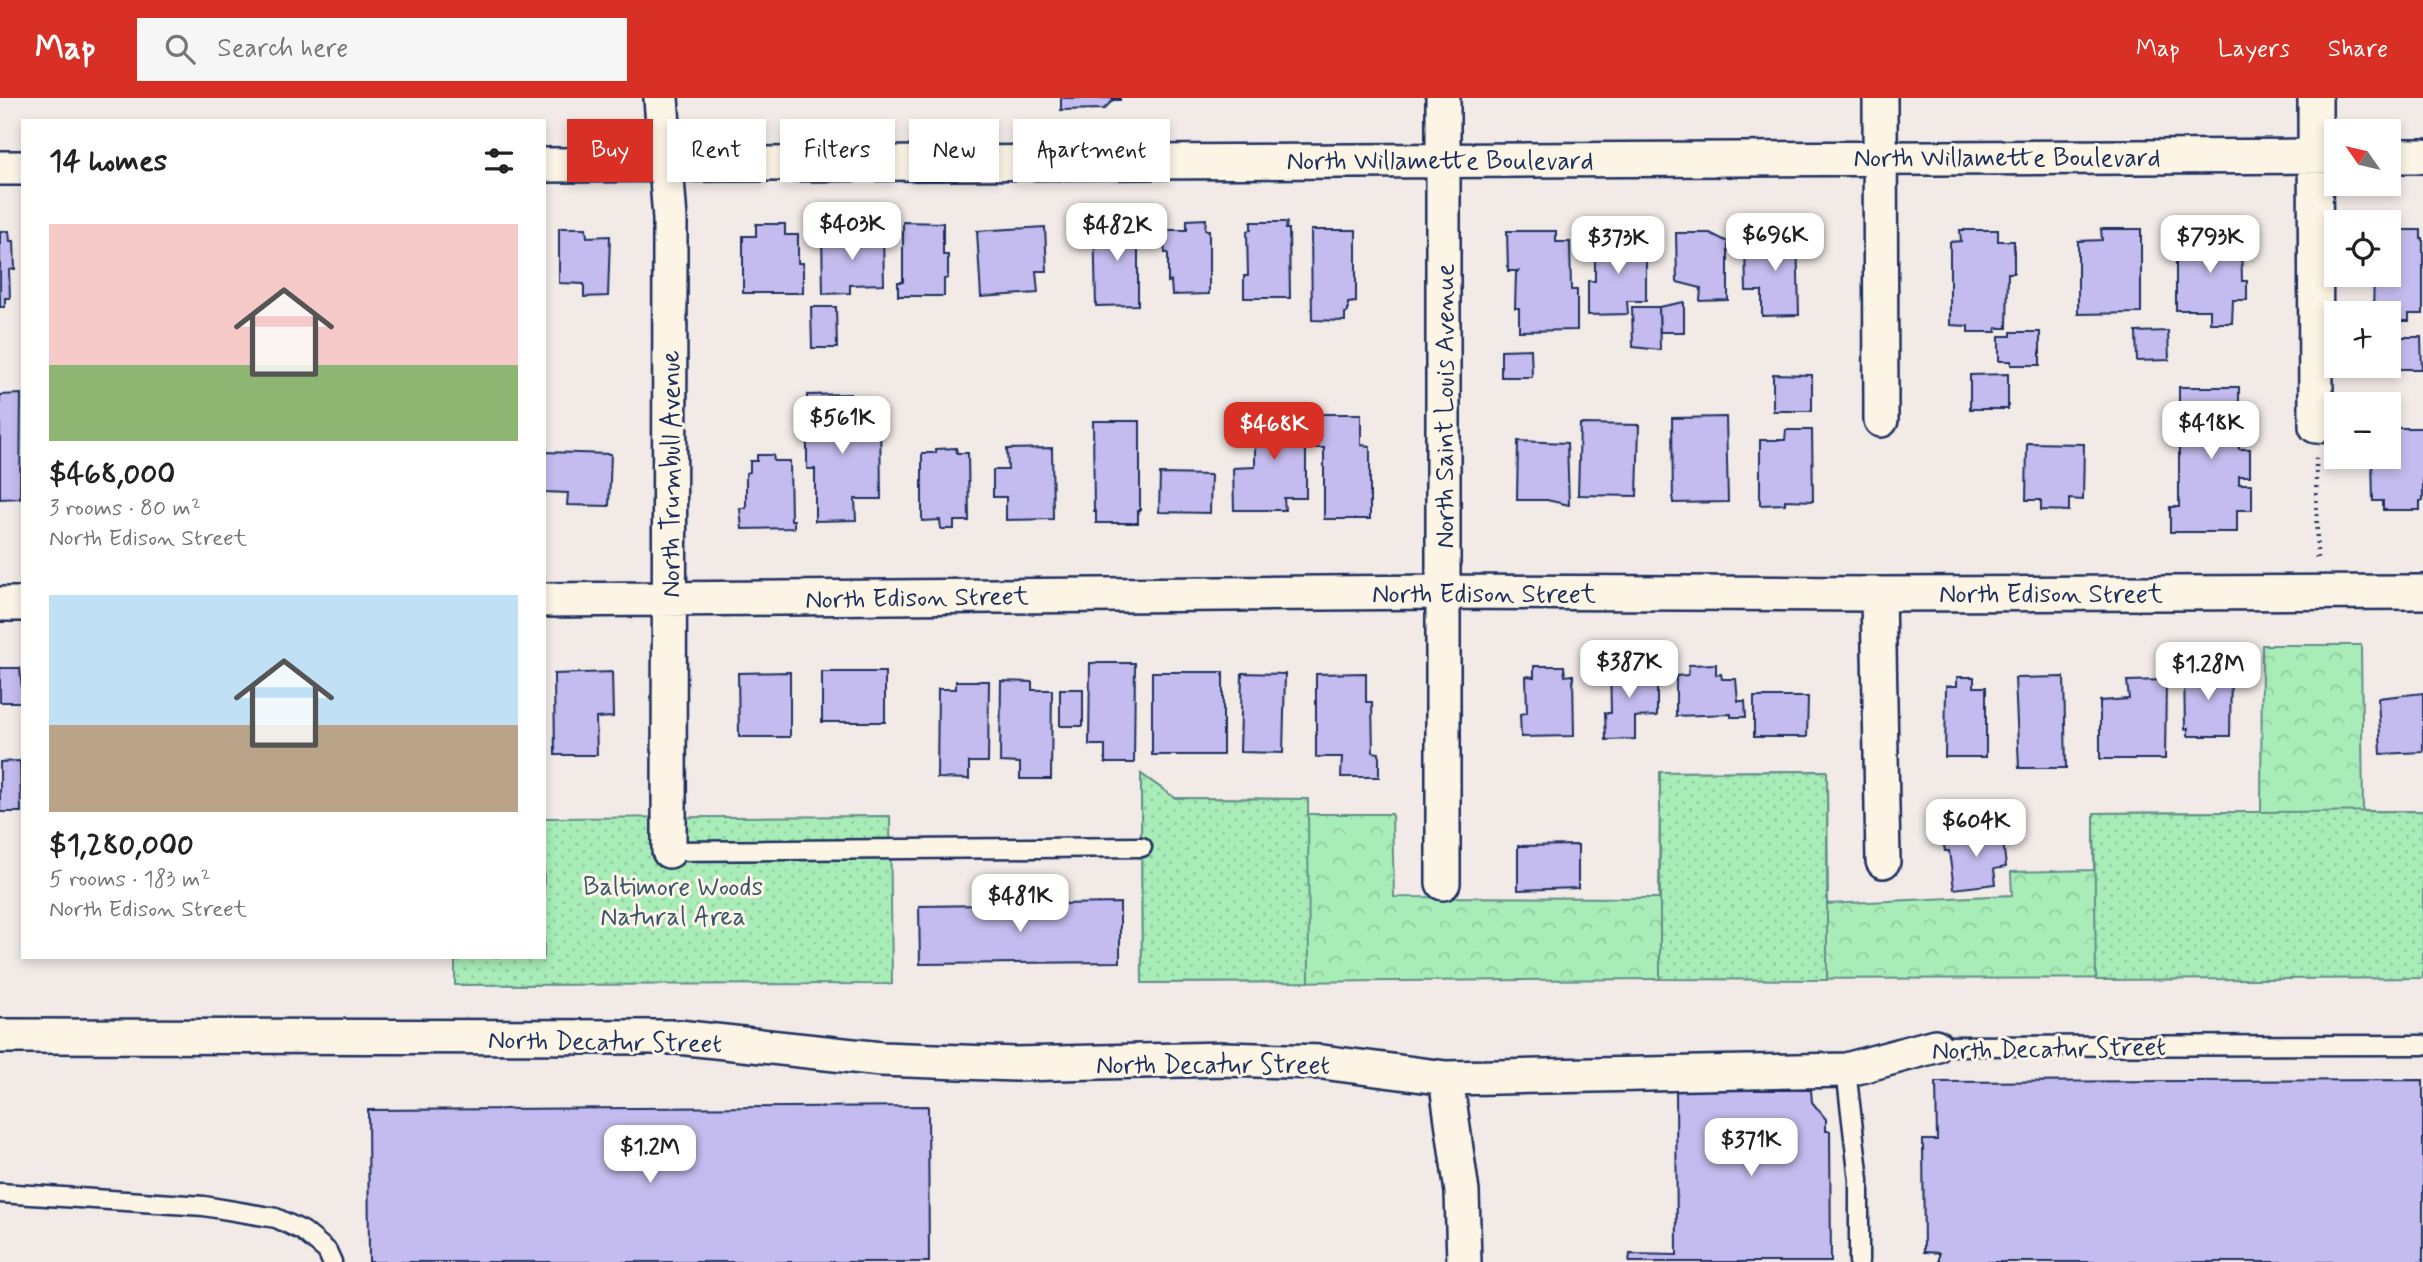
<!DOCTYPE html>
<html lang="en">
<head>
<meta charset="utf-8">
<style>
	:root { --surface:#fff; --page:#f6f6f6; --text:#222; --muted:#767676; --accent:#d93025 }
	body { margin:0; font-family:Mynerve,sans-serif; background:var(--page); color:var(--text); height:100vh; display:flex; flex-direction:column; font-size:26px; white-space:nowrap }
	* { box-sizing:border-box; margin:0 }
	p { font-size:23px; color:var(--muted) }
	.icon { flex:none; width:38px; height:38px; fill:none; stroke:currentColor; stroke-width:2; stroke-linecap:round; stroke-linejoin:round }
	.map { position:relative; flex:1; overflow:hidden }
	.sheet { position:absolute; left:21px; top:21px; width:525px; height:840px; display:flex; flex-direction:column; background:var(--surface); border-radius:0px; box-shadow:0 4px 10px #0003 }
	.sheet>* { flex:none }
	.top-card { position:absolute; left:567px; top:21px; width:665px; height:63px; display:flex; gap:14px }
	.needle { width:46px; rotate:304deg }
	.tools { position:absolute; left:2324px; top:21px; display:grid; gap:14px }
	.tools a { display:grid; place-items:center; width:77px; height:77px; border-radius:0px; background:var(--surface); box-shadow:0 4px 10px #0003; font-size:35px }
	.price { position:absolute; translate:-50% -60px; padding:0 16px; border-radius:14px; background:#fff; color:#222; font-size:23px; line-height:46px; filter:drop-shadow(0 2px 4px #0008) }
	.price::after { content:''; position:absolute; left:50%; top:42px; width:21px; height:16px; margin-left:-10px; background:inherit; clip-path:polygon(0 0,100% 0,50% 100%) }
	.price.current { background:var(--accent); color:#fff }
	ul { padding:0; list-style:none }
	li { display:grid; align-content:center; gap:14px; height:371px; padding:0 28px }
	li span { display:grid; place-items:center; height:217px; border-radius:0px; color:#555 }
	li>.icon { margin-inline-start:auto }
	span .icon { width:126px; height:126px; fill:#fffc; stroke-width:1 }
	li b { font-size:30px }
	h2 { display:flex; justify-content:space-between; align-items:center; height:84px; padding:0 28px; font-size:30px }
	.tag { padding:0 24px; border-radius:0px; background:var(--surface); box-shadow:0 4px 10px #0003; font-size:24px; line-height:63px }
	.tag.current { background:var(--accent); color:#fff }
	header { display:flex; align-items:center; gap:42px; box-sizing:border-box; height:98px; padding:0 35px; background:var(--accent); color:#fff }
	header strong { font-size:33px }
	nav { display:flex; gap:38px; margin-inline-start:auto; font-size:24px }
	.search { width:490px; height:63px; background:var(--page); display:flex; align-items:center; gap:18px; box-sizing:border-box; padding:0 24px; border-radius:0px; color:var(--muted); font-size:26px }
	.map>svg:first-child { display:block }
	.forest { fill:url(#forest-crowns); stroke:#628e8a; stroke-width:2 }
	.park { fill:url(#park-dots); stroke:#628e8a; stroke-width:2 }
	.building { fill:#c4bcee; stroke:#1b2f5e; stroke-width:2 }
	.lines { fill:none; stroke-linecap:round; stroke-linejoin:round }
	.lane-casing { stroke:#1b2f5e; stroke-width:23 }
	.street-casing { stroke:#1b2f5e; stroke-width:38 }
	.path { stroke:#1b2f5e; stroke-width:4.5; stroke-dasharray:2 5; stroke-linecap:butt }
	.lane { stroke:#fcf5e5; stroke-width:18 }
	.street { stroke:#fcf5e5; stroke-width:33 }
	.labels { text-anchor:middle; stroke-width:6; stroke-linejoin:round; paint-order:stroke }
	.street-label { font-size:26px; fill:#1b2f5e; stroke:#fcf5e5 }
	.park-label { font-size:26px; fill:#375570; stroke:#fcf5e5 }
</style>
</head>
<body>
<header>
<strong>Map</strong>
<div class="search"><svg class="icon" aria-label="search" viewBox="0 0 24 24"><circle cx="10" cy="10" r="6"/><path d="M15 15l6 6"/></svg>Search here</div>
<nav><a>Map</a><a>Layers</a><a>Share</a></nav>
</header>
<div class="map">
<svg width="2423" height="1164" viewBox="0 0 2423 1164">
	<defs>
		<pattern id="forest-crowns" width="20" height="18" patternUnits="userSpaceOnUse" patternTransform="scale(1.75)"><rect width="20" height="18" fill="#a8ecb7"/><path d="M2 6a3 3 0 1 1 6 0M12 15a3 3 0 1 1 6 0" fill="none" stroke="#90cba0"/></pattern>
		<pattern id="park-dots" width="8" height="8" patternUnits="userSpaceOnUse" patternTransform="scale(1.75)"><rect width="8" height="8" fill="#a8ecb7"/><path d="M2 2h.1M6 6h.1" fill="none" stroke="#90cba0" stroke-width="1.8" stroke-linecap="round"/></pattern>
	</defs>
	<rect width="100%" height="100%" fill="#f1eae7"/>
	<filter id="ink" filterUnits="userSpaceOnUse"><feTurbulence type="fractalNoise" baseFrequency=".0143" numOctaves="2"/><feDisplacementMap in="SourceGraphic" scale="14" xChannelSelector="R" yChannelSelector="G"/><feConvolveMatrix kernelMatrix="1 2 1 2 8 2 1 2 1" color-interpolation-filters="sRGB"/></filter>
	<g filter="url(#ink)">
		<path class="forest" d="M2262,547H2361L2363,713H2423V880L1660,881L1142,885L1141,676L1175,700L1308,701V716H1392L1394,799L1659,800L1660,674L1827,673L1828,806L2012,797L2011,774L2094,772V715L2261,714Z"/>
		<path class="park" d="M1827,673V882L1660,881V674Z
			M1141,676L1175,700L1308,701L1309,884L1142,885Z
			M2423,713V880L2096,882L2094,715Z
			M890,718L892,886L455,887V859H544V720Z"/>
		<path class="building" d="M1061,0H1120V2H1113L1104,11L1061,12Z
			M1206,121L1205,132H1209V196L1172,197L1171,183L1168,184V155H1165L1163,136H1168V132H1187V122Z
			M1138,122V207L1096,208L1094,124Z
			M903,124L943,125V157H948V180L944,181V198H898V184H903Z
			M1251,124H1287L1286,131H1289L1290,200H1244V178H1248L1247,133L1251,132Z
			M756,126H785V137H798V165H803V195H743V138H756Z
			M1045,129L1047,173H1036L1038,195L981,199L977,133Z
			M559,130H586L587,139L610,138L608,198L584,199V186L559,185Z
			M2101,131H2141V215L2078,216V143L2102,142Z
			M1311,132H1356V204L1348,205V214L1345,215V223L1312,222Z
			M1960,132H1998V143H2014V175H2008L2007,230H1996V234H1968V228L1950,227V144L1961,143Z
			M2389,132H2421V140H2423V216H2409V223H2389L2387,214L2373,215L2374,177H2389Z
			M0,133H9L10,143H14L15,171L9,172L10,200H5V209H0Z
			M1507,133H1556V144H1570L1571,192H1577V232L1519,233V210H1515L1516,175L1518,173H1508Z
			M2195,133H2223V142H2241L2242,183H2247V202H2233L2232,225H2210V212H2176V143L2195,142Z
			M1797,134L1799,217L1762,218V193H1746L1745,146L1767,145V135Z
			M1676,135H1710L1728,144V202L1700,203L1701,190L1677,184Z
			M883,136L884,186L850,187V195L823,196L822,137Z
			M1612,137H1632L1631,144L1646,143V203H1627L1628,216L1588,217V183H1595V144L1613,143Z
			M1684,204V234H1660L1659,209Z
			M811,209H836L837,250H812Z
			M1632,209H1659L1660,252L1633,249Z
			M2168,233L2169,262L2137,263L2136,234Z
			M2011,234H2040V267H2011V263H1999V238H2011Z
			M2389,239H2421L2422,271H2376V268H2389Z
			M1531,251L1532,279H1501V252Z
			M1773,276L1812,277V313H1773Z
			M2008,276V311H1970V277Z
			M2179,289H2239V305H2250V331H2239V351H2250V378H2239V386H2252V412H2237V434H2170V409H2179Z
			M21,296L20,400L0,401V297Z
			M850,296V314H880L881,401H855L856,422L815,423V371H807V297Z
			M1255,310H1306V400H1284L1285,412H1234L1233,370L1255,369Z
			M1316,316H1361V347L1370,348V421H1324V350H1316Z
			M1726,319L1728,404L1673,405L1672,320Z
			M1093,323H1140V413H1138V425H1096V413H1094Z
			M1580,326L1639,327L1637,398L1578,397Z
			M2389,330H2423V403H2420V412H2383V403H2373L2372,359H2389Z
			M1786,332H1812L1813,403L1785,402V406L1760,407V342H1785Z
			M1518,343L1567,345L1569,407L1547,402H1517Z
			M2027,345L2084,346L2083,402L2069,401V413L2041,412V402H2026Z
			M956,350L957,355H968L969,423H954V431H941L940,422L922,423V355H936V351Z
			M1052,350L1053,421L1006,422V399H993V372H1008L1007,351Z
			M545,354L611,356L609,408L567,407L568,395L544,394Z
			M757,357H773L774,363H790L791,422H794V430L742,431L740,410H746V375L750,374V363H757Z
			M1160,376L1211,377L1210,415L1159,414Z
			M1638,564L1639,577L1657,576V618L1635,619V641L1606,642L1605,615H1611L1610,565Z
			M1090,565H1135L1134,665H1105V647H1089Z
			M1716,566V577L1721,576L1722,581H1736L1738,603H1745L1746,619H1731V616L1676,618V578L1688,577L1689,567Z
			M1534,568H1564L1565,578L1573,577L1574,638L1521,639L1520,616L1527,615L1526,578L1534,579Z
			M0,570H20L23,604H0Z
			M2231,571L2230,638H2188V630L2185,631L2184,572Z
			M612,574L613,619L596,620L597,657H555L554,576Z
			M790,574V639H739L738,575Z
			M822,574H885V624H822Z
			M1152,574H1223V657H1152Z
			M1242,575L1285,576L1283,655L1240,654Z
			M1366,575V604H1372L1373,654L1379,655V679H1341L1342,659H1316V576Z
			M1957,579H1974V589H1986V659H1945L1946,588H1957Z
			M2064,579L2066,670H2019L2015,580Z
			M2166,582L2165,661H2100V603L2129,601L2127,583Z
			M956,583H989L988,664H969V681L937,680L938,591H956Z
			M1001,583L1032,584V592H1052L1051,681H1020V665L1000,664Z
			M1060,591H1083V628H1060Z
			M2423,595V654L2381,656L2378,600Z
			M1754,599H1808L1807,639H1754Z
			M20,663L21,714H0V664Z
			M1990,735H2002L2006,769L1994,771L1996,786L1954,791L1949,753H1945L1943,742Z
			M1578,747V790L1518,792V748Z
			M1120,805V864L920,866L919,808Z
			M2423,982V1164H1939V1155L1924,1154L1923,1042H1937L1936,984Z
			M1676,992H1811L1812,1004L1826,1021V1033H1830L1831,1164H1629L1630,1156L1677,1157Z
			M928,1008L929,1164H369L368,1012Z"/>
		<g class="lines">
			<defs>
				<path id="lane" d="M669,753L1142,749
					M1935,948L2423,947
					M1846,972L1859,1082V1164
					M0,1095L204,1108L276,1120L303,1133L327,1153L332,1164"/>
				<path id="street" d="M661,0L670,121L669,753
					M1443,0V785
					M1880,0L1881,322
					M2315,0L2316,328
					M2389,58H2423
					M544,67L2336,58
					M0,70H23
					M1878,496L1883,763
					M544,502L1444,494L1878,496L2423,494
					M0,506H23
					M0,938L678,939L881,961L1015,966L1225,961L1322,964L1446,980L1846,972L1935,948
					M1446,980L1462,1094L1464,1164"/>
			</defs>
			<use href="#lane" class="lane-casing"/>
			<use href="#street" class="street-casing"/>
			<path class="path" d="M2316,360L2317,460"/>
			<use href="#lane" class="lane"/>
			<use href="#street" class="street"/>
		</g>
	</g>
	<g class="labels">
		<g class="street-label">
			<text x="2007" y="68">North Willamette Boulevard</text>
			<text x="1440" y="71">North Willamette Boulevard</text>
			<text transform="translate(1444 308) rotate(-90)" y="9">North Saint Louis Avenue</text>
			<text transform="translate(670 376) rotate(-90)" y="9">North Trumbull Avenue</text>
			<text x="1484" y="504">North Edison Street</text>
			<text x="2051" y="504">North Edison Street</text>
			<text transform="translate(917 499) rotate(-1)" y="9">North Edison Street</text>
			<text transform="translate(605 943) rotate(1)" y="9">North Decatur Street</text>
			<text transform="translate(2049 950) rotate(-1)" y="9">North Decatur Street</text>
			<text x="1213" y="975">North Decatur Street</text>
		</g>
		<g class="park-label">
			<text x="673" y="797">Baltimore Woods<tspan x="673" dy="30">Natural Area</tspan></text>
		</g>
	</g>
</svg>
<div class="tools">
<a><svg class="needle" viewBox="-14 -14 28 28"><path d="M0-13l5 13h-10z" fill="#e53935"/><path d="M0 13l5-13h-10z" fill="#767676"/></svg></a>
<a><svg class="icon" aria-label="locate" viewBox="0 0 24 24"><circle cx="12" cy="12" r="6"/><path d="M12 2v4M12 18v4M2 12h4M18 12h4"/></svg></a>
<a>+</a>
<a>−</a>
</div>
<b class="price" style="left:852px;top:164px">$403K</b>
<b class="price" style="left:1117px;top:165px">$482K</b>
<b class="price" style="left:1775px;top:175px">$696K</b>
<b class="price" style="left:2210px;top:177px">$793K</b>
<b class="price" style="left:1618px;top:178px">$373K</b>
<b class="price" style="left:842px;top:358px">$561K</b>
<b class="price" style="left:2211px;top:363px">$418K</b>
<b class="price current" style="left:1274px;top:364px">$468K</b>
<b class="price" style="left:1629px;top:602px">$387K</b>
<b class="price" style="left:2208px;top:604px">$1.28M</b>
<b class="price" style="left:1976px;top:761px">$604K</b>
<b class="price" style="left:1020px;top:836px">$481K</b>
<b class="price" style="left:1751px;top:1080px">$371K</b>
<b class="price" style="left:650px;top:1087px">$1.2M</b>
<div class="top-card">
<a class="tag current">Buy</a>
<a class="tag">Rent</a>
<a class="tag">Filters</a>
<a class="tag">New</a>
<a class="tag">Apartment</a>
</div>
<section class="sheet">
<h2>14 homes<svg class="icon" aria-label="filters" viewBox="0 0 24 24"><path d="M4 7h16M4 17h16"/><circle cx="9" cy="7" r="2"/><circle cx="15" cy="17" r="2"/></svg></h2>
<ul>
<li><span style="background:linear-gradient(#f6c9c9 65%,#8fb573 0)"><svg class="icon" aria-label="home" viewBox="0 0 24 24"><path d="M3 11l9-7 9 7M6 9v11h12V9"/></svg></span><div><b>$468,000</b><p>3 rooms · 80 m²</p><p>North Edison Street</p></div></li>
<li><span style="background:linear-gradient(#bfe0f5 60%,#b9a48a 0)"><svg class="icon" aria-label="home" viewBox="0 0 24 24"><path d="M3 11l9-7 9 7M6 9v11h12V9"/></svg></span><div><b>$1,280,000</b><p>5 rooms · 183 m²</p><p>North Edison Street</p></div></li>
</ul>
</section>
</div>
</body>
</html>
